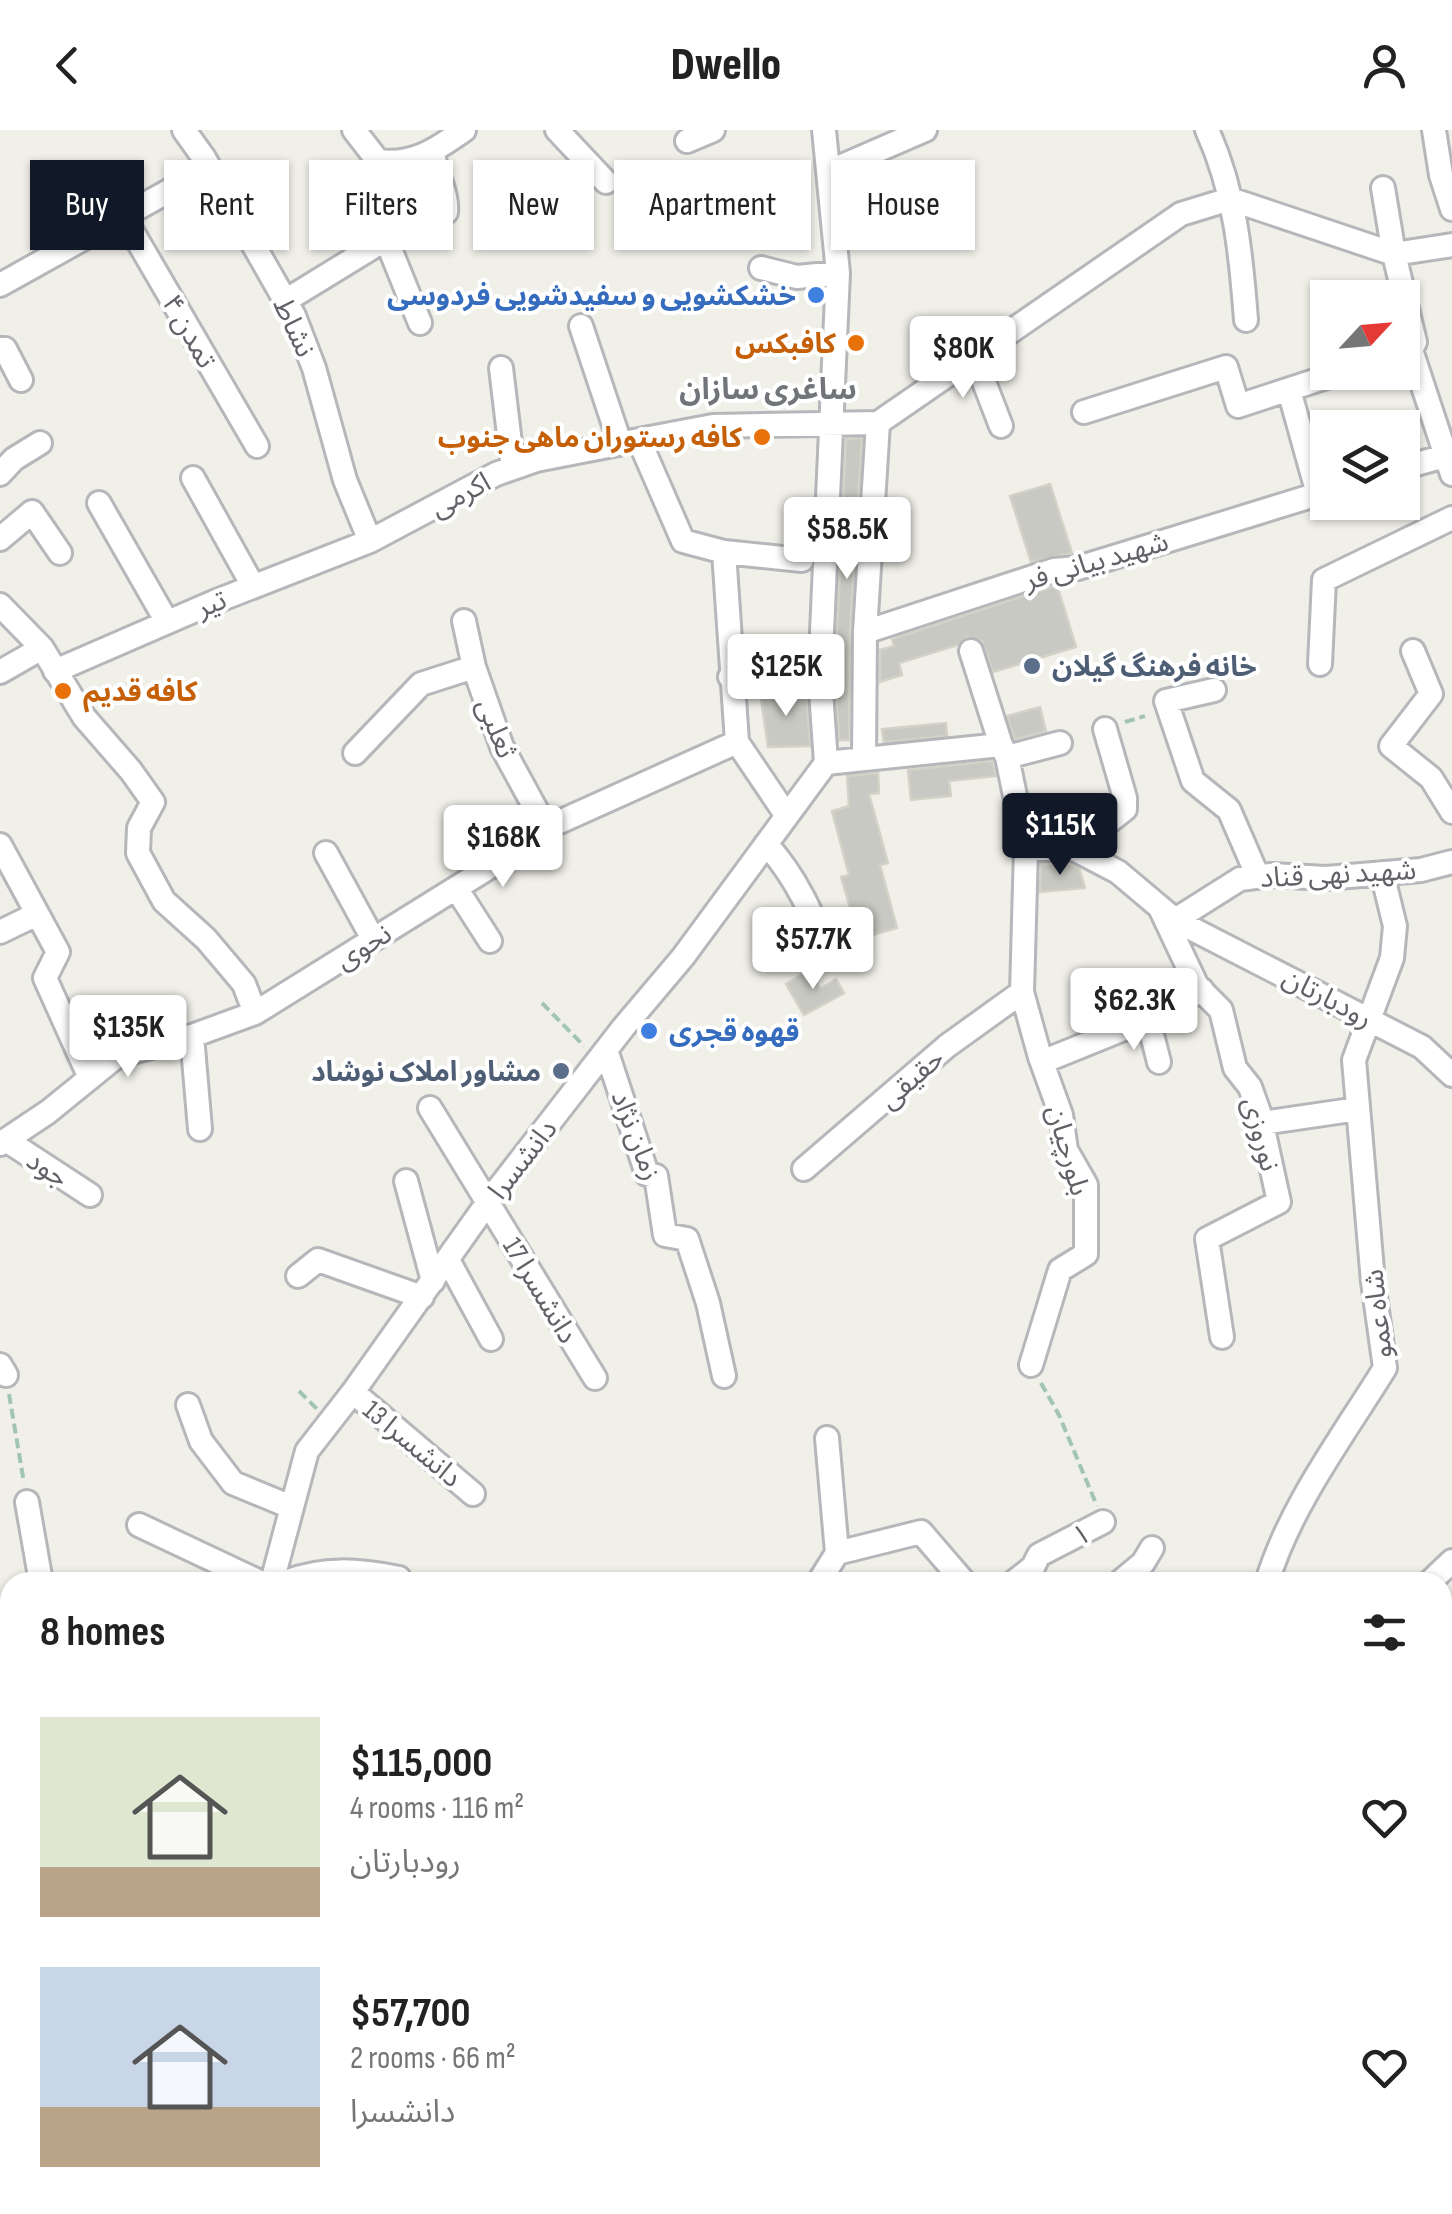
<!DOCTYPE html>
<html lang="en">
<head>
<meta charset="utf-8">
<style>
	:root { --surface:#fff; --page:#f6f6f6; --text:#222; --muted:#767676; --accent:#111827 }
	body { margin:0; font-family:"Sofia Sans Condensed","Noto Sans Arabic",sans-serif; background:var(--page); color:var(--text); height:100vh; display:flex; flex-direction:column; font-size:38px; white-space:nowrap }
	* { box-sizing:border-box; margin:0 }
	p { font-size:32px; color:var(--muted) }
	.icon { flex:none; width:55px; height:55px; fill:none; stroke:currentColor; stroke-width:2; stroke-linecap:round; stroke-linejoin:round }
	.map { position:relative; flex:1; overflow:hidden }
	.sheet { position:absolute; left:0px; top:1442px; width:1452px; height:642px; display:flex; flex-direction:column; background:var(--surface); border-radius:30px 30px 0 0; box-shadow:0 2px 8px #0004 }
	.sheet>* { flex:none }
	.guide { position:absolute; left:30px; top:30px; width:1392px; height:90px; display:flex; gap:20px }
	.needle { width:65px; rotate:64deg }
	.buttons { position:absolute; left:1310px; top:150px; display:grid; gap:20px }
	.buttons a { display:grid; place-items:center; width:110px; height:110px; border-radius:0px; background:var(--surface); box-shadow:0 2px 8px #0004; font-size:50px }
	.price { position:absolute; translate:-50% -85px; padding:0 22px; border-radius:10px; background:#fff; color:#222; font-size:32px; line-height:65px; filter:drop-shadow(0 2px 5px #0008) }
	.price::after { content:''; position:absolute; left:50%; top:60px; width:30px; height:22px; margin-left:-15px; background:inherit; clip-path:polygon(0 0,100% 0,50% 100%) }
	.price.on { background:var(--accent); color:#fff }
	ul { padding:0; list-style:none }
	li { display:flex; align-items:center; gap:30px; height:250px; padding:0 40px }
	li span { display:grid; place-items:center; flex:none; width:280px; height:200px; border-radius:0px; color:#555 }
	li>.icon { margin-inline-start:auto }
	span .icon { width:120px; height:120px; fill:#fffc; stroke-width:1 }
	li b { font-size:42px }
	h2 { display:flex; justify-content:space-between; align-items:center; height:120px; padding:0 40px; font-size:42px }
	.pill { padding:0 35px; border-radius:0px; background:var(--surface); box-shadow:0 2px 8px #0004; font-size:35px; line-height:90px }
	.pill.on { background:var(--accent); color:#fff }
	header { display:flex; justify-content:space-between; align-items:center; height:130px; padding:0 40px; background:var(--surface); font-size:45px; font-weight:800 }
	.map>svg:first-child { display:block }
	.building { fill:#c9c9c3; stroke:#d4d2c7; stroke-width:2.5 }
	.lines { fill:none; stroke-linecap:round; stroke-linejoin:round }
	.minor-casing { stroke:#b5b7bb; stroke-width:28 }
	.path { stroke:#a1c5b1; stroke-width:4; stroke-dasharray:10 5; stroke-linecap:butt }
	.minor { stroke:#fff; stroke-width:22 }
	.shop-dot { fill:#3f7fe0; stroke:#fff; stroke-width:4 }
	.food-dot { fill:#e8710a; stroke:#fff; stroke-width:4 }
	.service-dot { fill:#5c6f8a; stroke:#fff; stroke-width:4 }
	.labels { text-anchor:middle; stroke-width:8; stroke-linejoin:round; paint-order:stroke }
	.shop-label { font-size:28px; font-weight:bold; fill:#366cbe; stroke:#fff; text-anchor:end }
	.street-label { font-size:28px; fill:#606267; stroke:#fff }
	.food-label { font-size:28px; font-weight:bold; fill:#c56008; stroke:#fff; text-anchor:end }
	.service-label { font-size:28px; font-weight:bold; fill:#4e5e75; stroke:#fff; text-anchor:start }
	.neighbourhood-label { font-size:30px; font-weight:bold; fill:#717479; stroke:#fff }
</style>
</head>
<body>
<header><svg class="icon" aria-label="back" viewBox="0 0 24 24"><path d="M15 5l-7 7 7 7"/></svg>Dwello<svg class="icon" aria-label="person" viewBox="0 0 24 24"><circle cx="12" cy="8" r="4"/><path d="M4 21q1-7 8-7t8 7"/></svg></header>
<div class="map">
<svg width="1452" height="2084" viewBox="0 0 1452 2084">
	<rect width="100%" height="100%" fill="#f0efe8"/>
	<path class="building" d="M862,308L850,501L849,610H839L835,547L846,309Z
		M1050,354L1072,423L1031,432L1010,366Z
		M1057,455L1076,517L993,542L982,511L967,507L958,515L899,533L902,545L880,552V520L894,516L892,509Z
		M760,562H806L810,616L768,617Z
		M1040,577L1046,601L1015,609L1007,586Z
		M946,593L947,606L884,612L882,599Z
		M992,631L996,646L949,651L951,666L911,670L908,640Z
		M878,643L879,663L869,664L888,733L880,735L897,798L859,809L841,747L849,745L832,681L849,676L847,646Z
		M1041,734H1070L1079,738L1085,758L1040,762Z
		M810,840L820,859L836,849L844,863L804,885L786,854Z"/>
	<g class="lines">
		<defs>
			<path id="minor" d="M184,0L204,28L294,186L314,238L345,350L370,411
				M354,0L378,31C413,36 437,19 464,0
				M557,0L606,52
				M824,0L838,143L820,547L826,633
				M1207,0C1235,61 1241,124 1246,190
				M1434,0L1441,45L1452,79
				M687,11L713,0
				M828,42L925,0
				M104,53L257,316
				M1383,58L1394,124L1415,212L1411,220L1452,344
				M386,109L420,193
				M761,138L797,147L838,143
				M0,155L210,38
				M285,171L386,109L446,82C448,63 435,43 433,22
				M581,196L620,313
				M0,219H5L21,250
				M974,226L1001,296
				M501,238L513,338
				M1289,260L1318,364
				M1084,282L1226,237L1238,276L1342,242
				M878,293L1181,84L1230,69L1394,124L1452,115
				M639,310L713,296L878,293
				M1402,338L1445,326
				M0,344L14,329L40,313
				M193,348L253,456
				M99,373L167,492
				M0,409L32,382L60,423
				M724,422L737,612L787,686
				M0,475L42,518L84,587L131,641L153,672L139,698L138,723L164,771L206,809L244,854L255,883
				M464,491L474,537L502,617L546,698
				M865,502L1054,440L1078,438L1328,361
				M971,521L1001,615
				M1413,521L1431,564L1391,616L1431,648L1452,682
				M1320,534L1324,450L1452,388
				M55,541L214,472L370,411L496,344L536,330L639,310L683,411L724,422L802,430
				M0,542L42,518
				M730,547H820
				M1214,560L1166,571L1193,651L1229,680L1258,747
				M355,623L421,554L474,537
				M1007,627L1060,613
				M864,629L865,502L878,293
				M826,633L1001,615L1007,627L1026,719L1022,862L1040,927L1061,985L1066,1020L1086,1055V1124L1060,1140L1031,1235
				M766,714C796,746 813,786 829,826
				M0,715L58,822L45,848L90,948
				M1026,719H1074L1118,742L1175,790L1422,917L1452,945
				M1074,719L1125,679V668L1105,599
				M326,723L373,809
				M456,758L490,811
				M1161,780L1197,856L1221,880L1235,938L1250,957L1260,985L1279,1072L1207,1109L1222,1207
				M1175,790L1240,749L1271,745L1326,748L1421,740L1452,732
				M0,802L37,784
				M1148,889L1159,932
				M192,906L200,999
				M606,920L647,1044L656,1046L665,1105L687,1109L708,1173L724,1246
				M1042,932L1148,889L1202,860
				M430,978L595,1248
				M1262,993L1358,979
				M6,1010L90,1065
				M0,1014L48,982L117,926L192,906L255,883L485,740L546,698L737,612
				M804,1039L947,916L1022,862
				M406,1051L433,1151
				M448,1130L491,1209
				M298,1146L318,1130L422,1167
				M0,1235L6,1245
				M353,1262L473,1364
				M188,1275L201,1311L233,1353L291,1377
				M827,1308L837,1423
				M27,1372L41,1452
				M139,1395L260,1452
				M837,1423L921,1402L964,1452
				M272,1452L307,1321L353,1262L488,1072L623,898L683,827L826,633
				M285,1452C324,1437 358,1440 399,1448
				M819,1452L837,1423
				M1014,1452L1033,1437L1039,1425L1103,1392
				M1120,1452L1143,1433L1152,1418
				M1267,1452C1290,1376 1343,1306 1385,1238L1373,1152L1354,930L1392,828L1395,796L1382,743
				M1430,1452L1452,1431
				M0,1640L10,1634
				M1442,1712L1452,1716
				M0,1768L10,1760
				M1442,1810L1452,1796
				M1442,1874L1452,1884
				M0,1968L10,1982
				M77,2075L83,2084
				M218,2075L225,2084
				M441,2075L447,2084
				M581,2075L582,2084
				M696,2075L700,2084
				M817,2075V2084
				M888,2075L909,2079L910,2075
				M368,2084L375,2075
				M1203,2084L1210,2075"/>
		</defs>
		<use href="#minor" class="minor-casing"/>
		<path class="path" d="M1125,592L1145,586
			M542,873L584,916
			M1041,1253L1059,1285L1097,1376
			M299,1261L317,1279
			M9,1264L24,1353"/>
		<use href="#minor" class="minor"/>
	</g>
	<g class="shop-dot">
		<circle cx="816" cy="165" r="10"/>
		<circle cx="649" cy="901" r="10"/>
	</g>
	<g class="food-dot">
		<circle cx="856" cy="213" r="10"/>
		<circle cx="762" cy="307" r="10"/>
		<circle cx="63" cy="561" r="10"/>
	</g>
	<g class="service-dot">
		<circle cx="1032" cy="536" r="10"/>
		<circle cx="561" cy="941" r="10"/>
	</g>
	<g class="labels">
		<g class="shop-label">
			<text x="796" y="175">خشکشویی و سفیدشویی فردوسی</text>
			<text x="669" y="911" text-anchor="start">قهوه قجری</text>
		</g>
		<g class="street-label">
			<text transform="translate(295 197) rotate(65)" y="10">نشاط</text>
			<text transform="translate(190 201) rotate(60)" y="10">تمدن ۴</text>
			<text transform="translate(460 364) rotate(-28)" y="10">اکرمی</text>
			<text transform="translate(1096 430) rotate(-16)" y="10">شهید بیانی فر</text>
			<text transform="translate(211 473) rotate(-22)" y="10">تیر</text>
			<text transform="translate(497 598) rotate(68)" y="10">ثعلبی</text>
			<text transform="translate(1338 743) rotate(-3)" y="10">شهید نهی قناد</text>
			<text transform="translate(363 816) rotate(-32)" y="10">نحوی</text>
			<text transform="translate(1328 867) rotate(28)" y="10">رودبارتان</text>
			<text transform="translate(911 948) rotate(-41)" y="10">حقیقی</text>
			<text transform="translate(1262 1004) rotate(75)" y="10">نوروزی</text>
			<text transform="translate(637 1005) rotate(69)" y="10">زمان نژاد</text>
			<text transform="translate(1069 1020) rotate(74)" y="10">بلورچیان</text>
			<text transform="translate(522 1029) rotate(-52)" y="10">دانشسرا</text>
			<text transform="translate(48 1038) rotate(33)" y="10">جود</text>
			<text transform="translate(541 1160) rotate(59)" y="10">دانشسرا 17</text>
			<text transform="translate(1377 1184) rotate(-96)" y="10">شاه عمو</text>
			<text transform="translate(413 1313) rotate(40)" y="10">دانشسرا 13</text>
			<text transform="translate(1081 1404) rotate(-27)" y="10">۱</text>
		</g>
		<g class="food-label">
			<text x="836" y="223">کافبکس</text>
			<text x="742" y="317">کافه رستوران ماهی جنوب</text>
			<text x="83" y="571" text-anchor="start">کافه قدیم</text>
		</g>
		<g class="service-label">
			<text x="1052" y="546">خانه فرهنگ گیلان</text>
			<text x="541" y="951" text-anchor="end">مشاور املاک نوشاد</text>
		</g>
		<g class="neighbourhood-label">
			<text x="768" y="269">ساغری سازان</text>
		</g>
	</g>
</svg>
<div class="buttons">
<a><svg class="needle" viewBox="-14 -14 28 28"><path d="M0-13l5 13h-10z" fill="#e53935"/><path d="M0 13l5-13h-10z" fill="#767676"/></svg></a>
<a><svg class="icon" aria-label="layers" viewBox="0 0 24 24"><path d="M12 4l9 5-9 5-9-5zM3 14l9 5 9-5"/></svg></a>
</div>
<b class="price" style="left:963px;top:271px">$80K</b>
<b class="price" style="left:847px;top:452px">$58.5K</b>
<b class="price" style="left:786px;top:589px">$125K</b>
<b class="price on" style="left:1060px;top:748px">$115K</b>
<b class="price" style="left:503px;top:760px">$168K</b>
<b class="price" style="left:813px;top:862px">$57.7K</b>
<b class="price" style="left:1134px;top:923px">$62.3K</b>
<b class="price" style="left:128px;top:950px">$135K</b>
<div class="guide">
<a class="pill on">Buy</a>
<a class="pill">Rent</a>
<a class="pill">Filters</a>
<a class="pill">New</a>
<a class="pill">Apartment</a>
<a class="pill">House</a>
</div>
<section class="sheet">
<h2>8 homes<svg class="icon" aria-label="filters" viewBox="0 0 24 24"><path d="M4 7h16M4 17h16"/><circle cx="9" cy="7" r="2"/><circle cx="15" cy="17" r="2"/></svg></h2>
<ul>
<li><span style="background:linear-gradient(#dfe7d0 75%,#b9a48a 0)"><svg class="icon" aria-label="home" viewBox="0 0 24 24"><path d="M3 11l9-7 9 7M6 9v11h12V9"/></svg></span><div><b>$115,000</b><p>4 rooms · 116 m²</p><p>رودبارتان</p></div><svg class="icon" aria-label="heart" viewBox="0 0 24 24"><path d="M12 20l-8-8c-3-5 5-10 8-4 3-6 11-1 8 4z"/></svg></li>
<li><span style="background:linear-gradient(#c9d6e8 70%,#b9a48a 0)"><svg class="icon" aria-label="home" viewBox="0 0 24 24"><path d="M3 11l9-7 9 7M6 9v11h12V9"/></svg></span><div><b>$57,700</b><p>2 rooms · 66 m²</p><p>دانشسرا</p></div><svg class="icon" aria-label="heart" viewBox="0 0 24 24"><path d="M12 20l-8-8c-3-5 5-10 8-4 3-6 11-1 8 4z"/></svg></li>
</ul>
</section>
</div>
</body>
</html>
